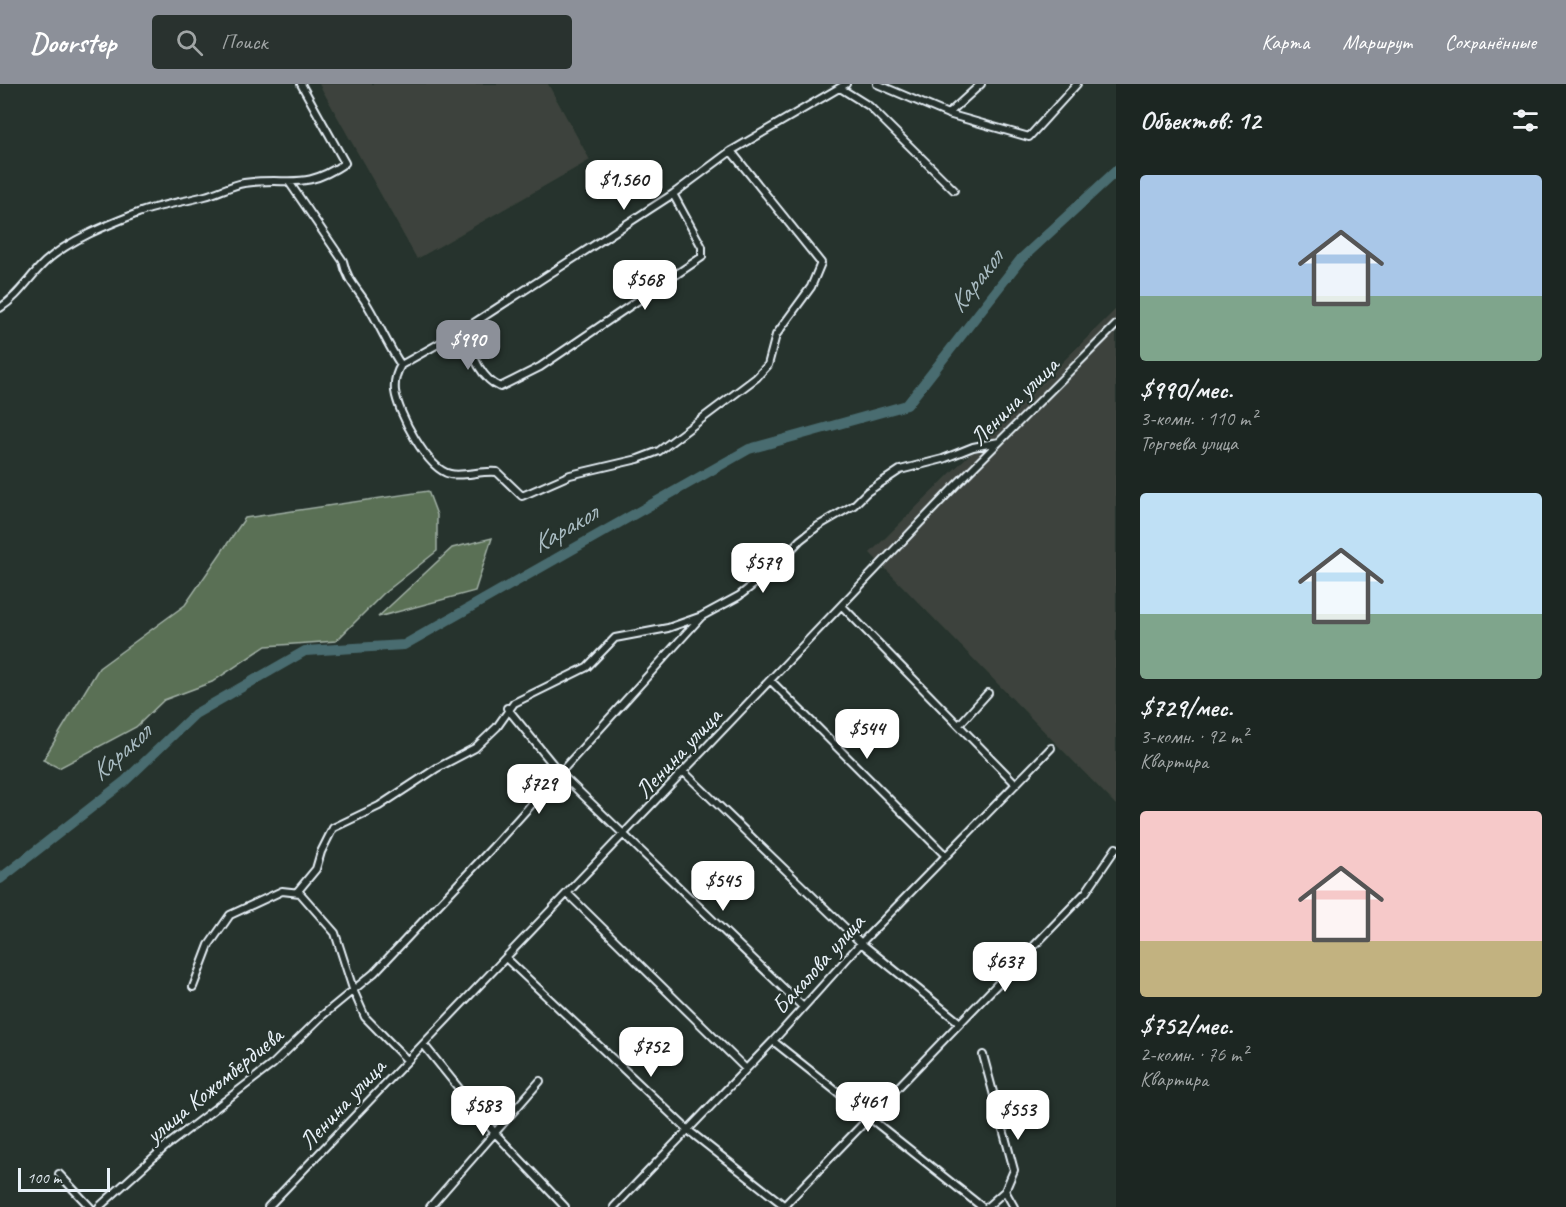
<!DOCTYPE html>
<html lang="ru">
<head>
<meta charset="utf-8">
<style>
	:root { --surface:#1c2622; --page:#29322f; --text:#f1f3f6; --muted:#a0a5a5; --accent:#8c9099 }
	body { margin:0; font-family:Caveat,sans-serif; background:var(--page); color:var(--text); height:100vh; display:flex; flex-direction:column; font-size:22px; white-space:nowrap }
	* { box-sizing:border-box; margin:0 }
	p { font-size:20px; color:var(--muted) }
	.icon { flex:none; width:33px; height:33px; fill:none; stroke:currentColor; stroke-width:2; stroke-linecap:round; stroke-linejoin:round }
	.map { position:relative; flex:1; overflow:hidden }
	.side { display:flex; flex-direction:column; background:var(--surface); width:450px }
	.side>* { flex:none }
	.scale { position:absolute; left:18px; bottom:15px; width:92px; box-sizing:border-box; padding-left:6px; border:3px solid #e8f1f8; border-top:0; font-size:16px; line-height:21px; white-space:nowrap; color:#e8f1f8; -webkit-text-stroke:4px #26332d; paint-order:stroke }
	.price { position:absolute; translate:-50% -51px; padding:0 14px; border-radius:12px; background:#fff; color:#222; font-size:20px; line-height:39px; filter:drop-shadow(0 2px 3px #0008) }
	.price::after { content:''; position:absolute; left:50%; top:36px; width:18px; height:14px; margin-left:-9px; background:inherit; clip-path:polygon(0 0,100% 0,50% 100%) }
	.price.active { background:var(--accent); color:#fff }
	ul { padding:0; list-style:none }
	li { display:grid; align-content:center; gap:12px; height:318px; padding:0 24px }
	li span { display:grid; place-items:center; height:186px; border-radius:6px; color:#555 }
	li>.icon { margin-inline-start:auto }
	span .icon { width:108px; height:108px; fill:#fffc; stroke-width:1 }
	li b { font-size:26px }
	h2 { display:flex; justify-content:space-between; align-items:center; height:72px; padding:0 24px; font-size:26px }
	header { display:flex; align-items:center; gap:36px; box-sizing:border-box; height:84px; padding:0 30px; background:var(--accent); color:#fff }
	header strong { font-size:28px }
	nav { display:flex; gap:33px; margin-inline-start:auto; font-size:21px }
	.search { width:420px; height:54px; background:var(--page); display:flex; align-items:center; gap:15px; box-sizing:border-box; padding:0 21px; border-radius:6px; color:var(--muted); font-size:22px }
	main { display:flex; flex:1; min-height:0 }
	.map>svg:first-child { display:block }
	.built { fill:#3c433c }
	.green { fill:#5a7054; stroke:#a1b0a6; stroke-width:1.5 }
	.lines { fill:none; stroke-linecap:round; stroke-linejoin:round }
	.river { stroke:#4a6c70; stroke-width:10 }
	.minor-casing { stroke:#e8f1f8; stroke-width:10 }
	.minor { stroke:#26332d; stroke-width:6 }
	.labels { text-anchor:middle; stroke-width:4.5; stroke-linejoin:round; paint-order:stroke }
	.street-label { font-size:24px; fill:#e8f1f8; stroke:#26332d }
	.water-label { font-size:26px; font-style:italic; fill:#a9bcc2; stroke:#26332d }
</style>
</head>
<body>
<header>
<strong>Doorstep</strong>
<div class="search"><svg class="icon" aria-label="search" viewBox="0 0 24 24"><circle cx="10" cy="10" r="6"/><path d="M15 15l6 6"/></svg>Поиск</div>
<nav><a>Карта</a><a>Маршрут</a><a>Сохранённые</a></nav>
</header>
<main>
<div class="map">
<svg width="1116" height="1123" viewBox="0 0 1116 1123">
	<rect width="100%" height="100%" fill="#26332d"/>
	<filter id="ink" filterUnits="userSpaceOnUse"><feTurbulence type="fractalNoise" baseFrequency=".0167" numOctaves="2"/><feDisplacementMap in="SourceGraphic" scale="12" xChannelSelector="R" yChannelSelector="G"/><feConvolveMatrix kernelMatrix="1 2 1 2 8 2 1 2 1" color-interpolation-filters="sRGB"/></filter>
	<g filter="url(#ink)">
		<path class="built" d="M319,0H548L590,76L417,175Z
			M1116,225V721L870,469Z"/>
		<path class="green" d="M428,407L437,431V467L383,510L336,557L266,562L212,598L164,616L136,643L59,684L43,676L99,584L185,521L245,434Z
			M492,454L475,507L378,533L452,464Z"/>
		<g class="lines">
			<path class="river" d="M0,795L124,698L195,630L305,567L404,561L749,365L907,321L1021,175L1116,87"/>
			<defs>
				<path id="minor" d="M877,0L948,30L1029,53L1077,0
					M840,4L869,22L954,106
					M948,30L981,0
					M731,67L821,179L811,203L776,251L768,281L756,294L659,367L638,375L570,391L522,412L497,388C482,386 464,393 450,390C427,385 398,329 395,307C394,297 396,289 401,281L463,246L673,110L731,67L846,0
					M289,98L343,177C347,197 358,205 368,222C380,242 388,262 401,281
					M0,224C19,212 29,193 45,178C69,156 107,141 138,129C159,121 183,118 205,112C218,109 231,101 244,99C290,92 302,108 345,79L301,0
					M463,246C471,266 479,294 500,303L540,283L702,173V163L673,110
					M842,522L1016,700
					M771,597L946,772
					M507,624L560,689L803,923
					M959,641L988,609
					M684,688L861,859L960,939
					M297,808L316,785L321,768L333,744L379,722L437,684L475,664L497,643L514,619L587,583L615,554L668,544L702,532L739,512L773,485L800,456L818,442L854,421L867,408L900,386L943,375L973,363L999,358
					M568,810L746,985
					M507,875L688,1046L786,1123
					M193,903L209,861L230,831L282,807L300,809L335,849L354,908L365,933L407,976
					M773,957L982,1123
					M424,961L494,1048L565,1123
					M983,971L1014,1086L1005,1107L987,1123
					M59,1090L90,1123
					M1005,1107L1014,1123
					M99,1123L165,1063L273,980L323,931L374,889L492,764L701,533
					M268,1123L955,402L1116,241
					M430,1123L540,997
					M614,1123L773,957L861,859L1051,664
					M783,1123L1086,808L1116,764"/>
			</defs>
			<use href="#minor" class="minor-casing"/>
			<use href="#minor" class="minor"/>
		</g>
	</g>
	<g class="labels">
		<g class="street-label">
			<text transform="translate(1014 317) rotate(-45)" y="8">Ленина улица</text>
			<text transform="translate(678 669) rotate(-47)" y="8">Ленина улица</text>
			<text transform="translate(818 880) rotate(-48)" y="8">Бакалова улица</text>
			<text transform="translate(214 1001) rotate(-39)" y="8">улица Кожомбердиева</text>
			<text transform="translate(342 1020) rotate(-47)" y="8">Ленина улица</text>
		</g>
		<g class="water-label">
			<text transform="translate(975 197) rotate(-52)" y="9">Каракол</text>
			<text transform="translate(564 444) rotate(-30)" y="9">Каракол</text>
			<text transform="translate(120 668) rotate(-42)" y="9">Каракол</text>
		</g>
	</g>
</svg>
<div class="scale">100 m</div>
<b class="price" style="left:624px;top:127px">$1,560</b>
<b class="price" style="left:645px;top:227px">$568</b>
<b class="price active" style="left:468px;top:287px">$990</b>
<b class="price" style="left:763px;top:510px">$579</b>
<b class="price" style="left:867px;top:676px">$544</b>
<b class="price" style="left:539px;top:731px">$729</b>
<b class="price" style="left:723px;top:828px">$545</b>
<b class="price" style="left:1005px;top:909px">$637</b>
<b class="price" style="left:651px;top:994px">$752</b>
<b class="price" style="left:868px;top:1049px">$461</b>
<b class="price" style="left:483px;top:1053px">$583</b>
<b class="price" style="left:1018px;top:1057px">$553</b>
</div>
<section class="side">
<h2>Объектов: 12<svg class="icon" aria-label="filters" viewBox="0 0 24 24"><path d="M4 7h16M4 17h16"/><circle cx="9" cy="7" r="2"/><circle cx="15" cy="17" r="2"/></svg></h2>
<ul>
<li><span style="background:linear-gradient(#a9c7e8 65%,#7fa58c 0)"><svg class="icon" aria-label="home" viewBox="0 0 24 24"><path d="M3 11l9-7 9 7M6 9v11h12V9"/></svg></span><div><b>$990/мес.</b><p>3-комн. · 110 m²</p><p>Торгоева улица</p></div></li>
<li><span style="background:linear-gradient(#bfe0f5 65%,#7fa58c 0)"><svg class="icon" aria-label="home" viewBox="0 0 24 24"><path d="M3 11l9-7 9 7M6 9v11h12V9"/></svg></span><div><b>$729/мес.</b><p>3-комн. · 92 m²</p><p>Квартира</p></div></li>
<li><span style="background:linear-gradient(#f6c9c9 70%,#c2b280 0)"><svg class="icon" aria-label="home" viewBox="0 0 24 24"><path d="M3 11l9-7 9 7M6 9v11h12V9"/></svg></span><div><b>$752/мес.</b><p>2-комн. · 76 m²</p><p>Квартира</p></div></li>
</ul>
</section>
</main>
</body>
</html>
